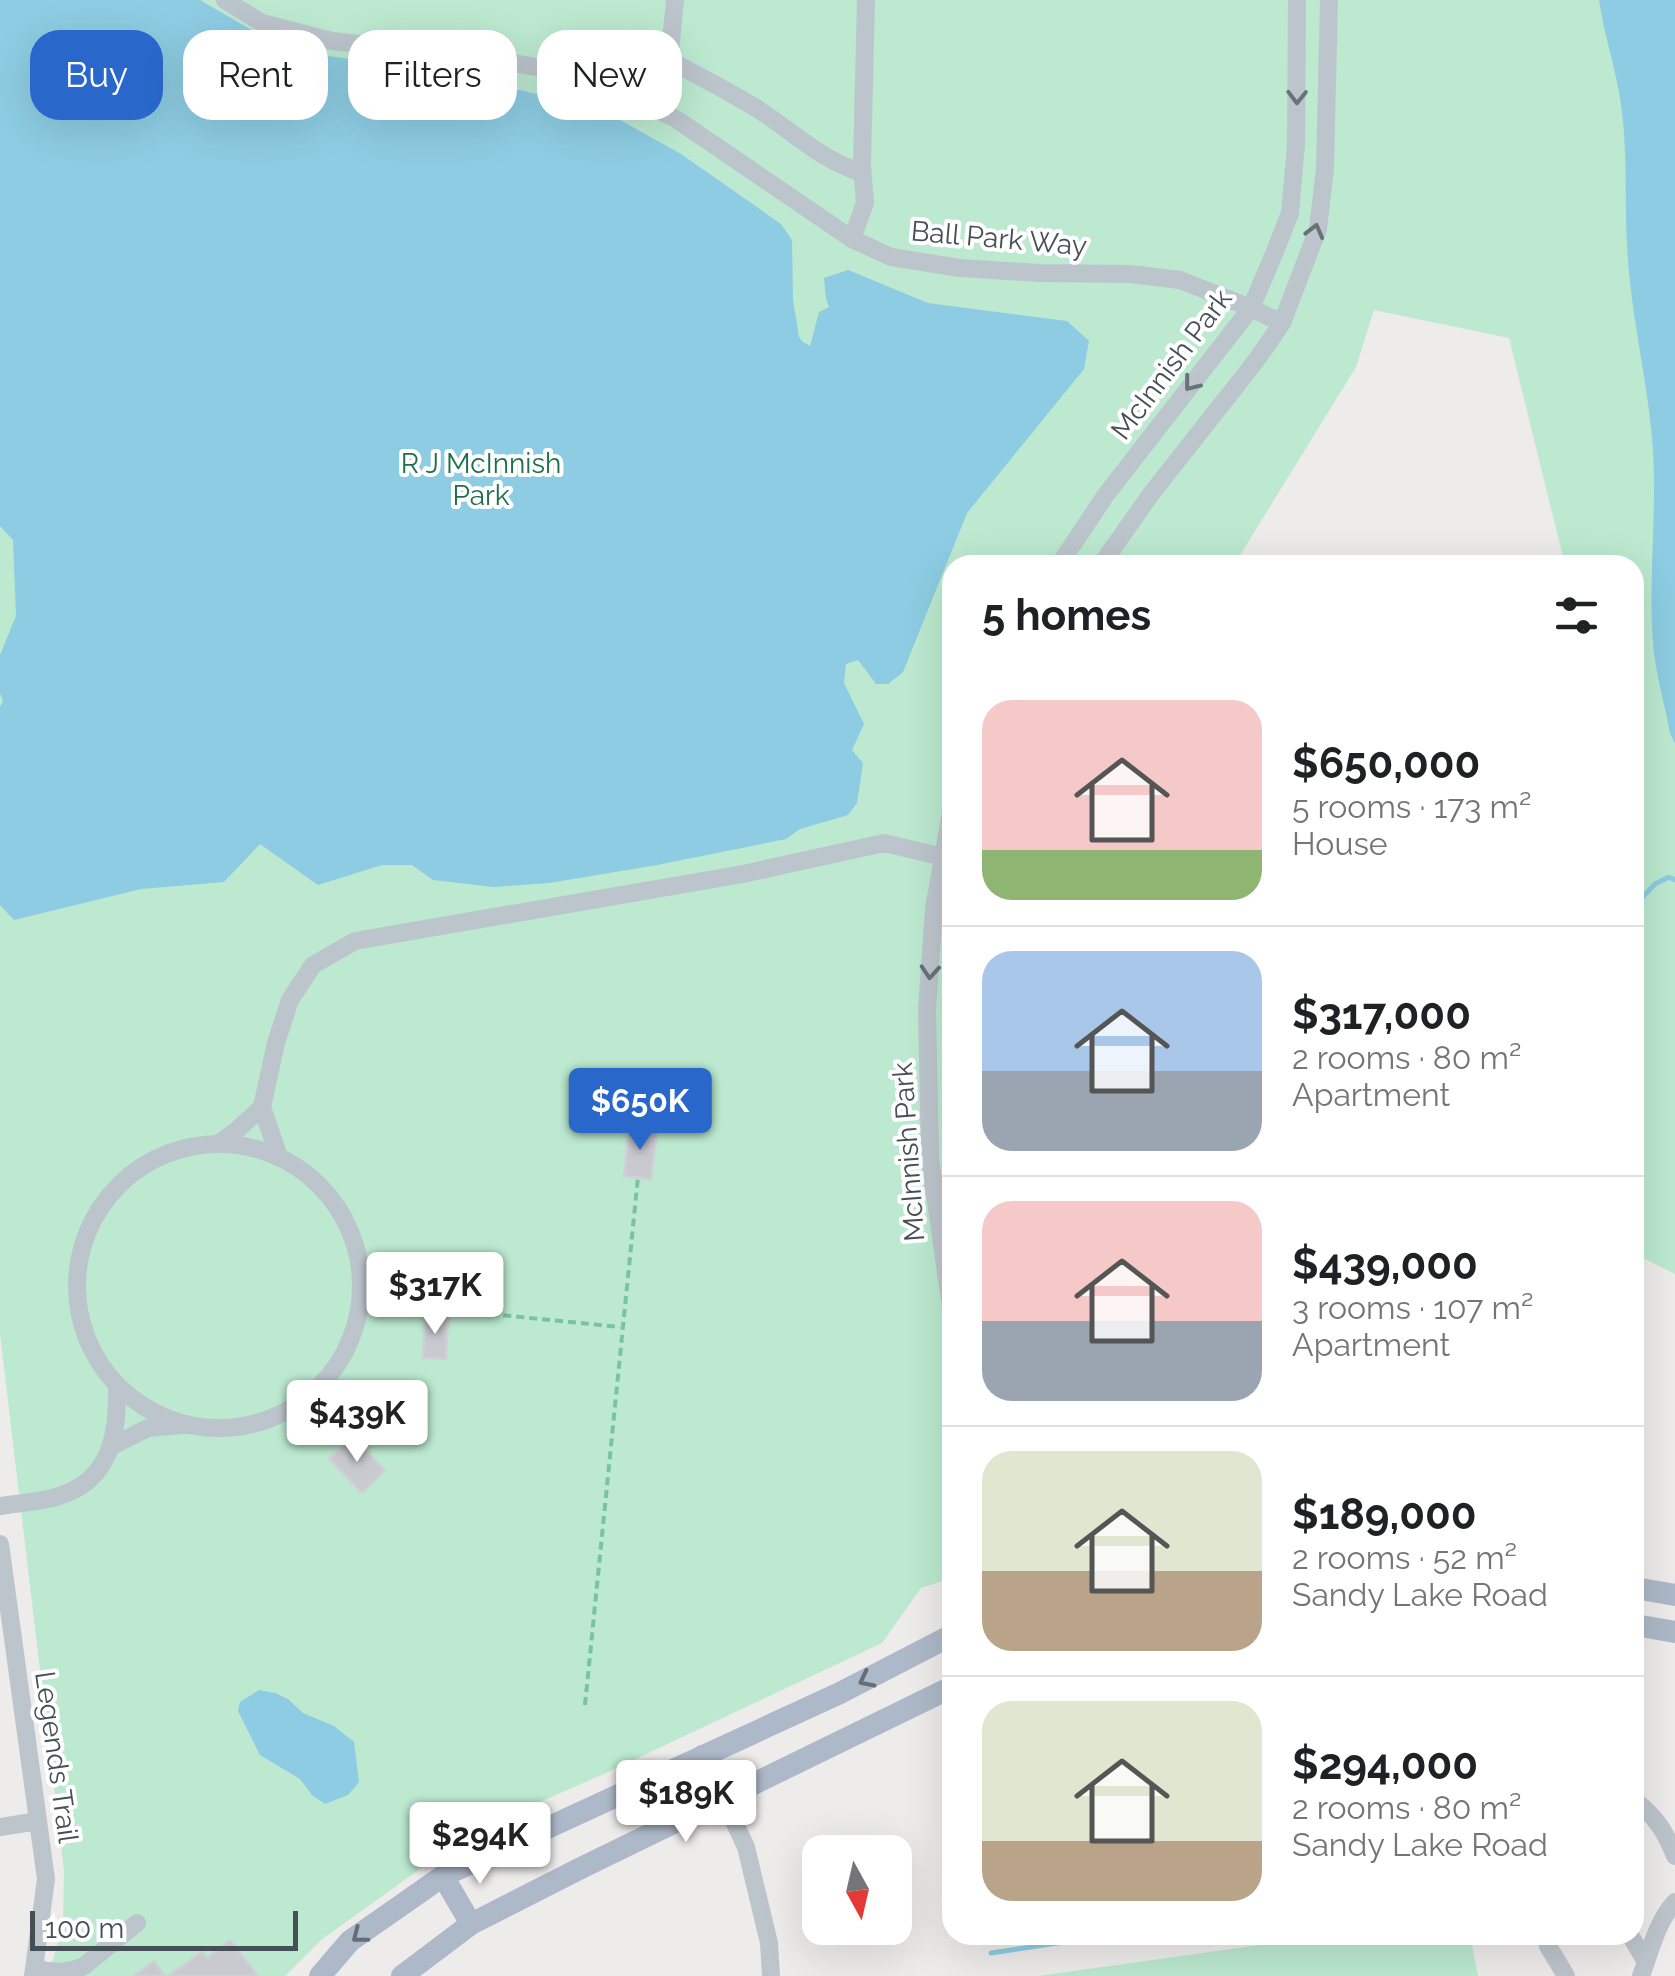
<!DOCTYPE html>
<html lang="en">
<head>
<meta charset="utf-8">
<style>
	:root { --surface:#fff; --page:#f2f2f2; --text:#202124; --muted:#757577; --line:#e0e0e0; --accent:#2967ca }
	body { margin:0; font-family:Raleway,sans-serif; background:var(--page); color:var(--text); height:100vh; display:flex; flex-direction:column; font-size:38px; white-space:nowrap }
	* { box-sizing:border-box; margin:0 }
	p { font-size:32px; color:var(--muted) }
	.icon { flex:none; width:55px; height:55px; fill:none; stroke:currentColor; stroke-width:2; stroke-linecap:round; stroke-linejoin:round }
	.map { position:relative; flex:1; overflow:hidden }
	.details { position:absolute; left:942px; top:555px; width:702px; height:1390px; display:flex; flex-direction:column; background:var(--surface); border-radius:30px; box-shadow:0 10px 40px #0002 }
	.details>* { flex:none }
	.banner { position:absolute; left:30px; top:30px; width:762px; height:90px; display:flex; gap:20px }
	.needle { width:65px; rotate:172deg }
	.fabs { position:absolute; left:802px; top:1835px; display:grid; gap:20px }
	.fabs a { display:grid; place-items:center; width:110px; height:110px; border-radius:20px; background:var(--surface); box-shadow:0 10px 40px #0002; font-size:50px }
	.scale { position:absolute; left:30px; bottom:25px; width:268px; box-sizing:border-box; padding-left:10px; border:5px solid #464e56; border-top:0; font-size:28px; line-height:35px; white-space:nowrap; color:#464e56; -webkit-text-stroke:8px #fff; paint-order:stroke }
	.price { position:absolute; translate:-50% -85px; padding:0 22px; border-radius:10px; background:#fff; color:#222; font-size:32px; line-height:65px; filter:drop-shadow(0 2px 5px #0008) }
	.price::after { content:''; position:absolute; left:50%; top:60px; width:30px; height:22px; margin-left:-15px; background:inherit; clip-path:polygon(0 0,100% 0,50% 100%) }
	.price.on { background:var(--accent); color:#fff }
	ul { padding:0; list-style:none }
	li { display:flex; align-items:center; gap:30px; height:250px; padding:0 40px }
	li+li { border-top:2px solid var(--line) }
	li span { display:grid; place-items:center; flex:none; width:280px; height:200px; border-radius:30px; color:#555 }
	li>.icon { margin-inline-start:auto }
	span .icon { width:120px; height:120px; fill:#fffc; stroke-width:1 }
	li b { font-size:42px }
	h2 { display:flex; justify-content:space-between; align-items:center; height:120px; padding:0 40px; font-size:42px }
	.chip { padding:0 35px; border-radius:30px; background:var(--surface); box-shadow:0 10px 40px #0002; font-size:35px; line-height:90px }
	.chip.on { background:var(--accent); color:#fff }
	.map>svg:first-child { display:block }
	.green { fill:#bce9d0 }
	.water { fill:#8dcce2 }
	.lines { fill:none; stroke-linecap:round; stroke-linejoin:round }
	.stream { stroke:#8dcce2; stroke-width:5 }
	.building { fill:#c9cad0; stroke:#d0d1d6; stroke-width:2.5 }
	.path { stroke:#78c3a2; stroke-width:4; stroke-dasharray:8 5; stroke-linecap:butt }
	.minor { stroke:#bdc5cc; stroke-width:18 }
	.major { stroke:#adb9c8; stroke-width:22 }
	.oneway { stroke:#6a7279 }
	.oneway2 { stroke:#656e78 }
	.labels { text-anchor:middle; stroke-width:8; stroke-linejoin:round; paint-order:stroke }
	.street-label { font-size:28px; fill:#464e56; stroke:#fff }
	.park-label { font-size:28px; fill:#1e704b; stroke:#fff }
</style>
</head>
<body>
<div class="map">
<svg width="1675" height="1976" viewBox="0 0 1675 1976">
	<rect width="100%" height="100%" fill="#eeebeb"/>
	<path class="green" d="M0,0H1675V1274L1635,1254V565H1565L1509,338L1374,310L1356,367L1234,565H952V1578L921,1588L882,1643L608,1772L470,1833L321,1940L285,1976H48L63,1925L64,1871L0,1334Z
		M1330,1935H1470L1478,1976H1038Z"/>
	<path class="water" d="M0,0H200L262,36L322,55L459,75L491,88L520,90L604,111L681,154L781,224L792,240L793,300L799,337L803,342L810,346L819,312L829,307L826,299L824,278L848,270L928,303L1067,321L1089,341L1084,369L967,513L903,672L888,684H876L858,660L846,664L844,683L864,724L852,750L863,763L857,803L848,815L800,829L786,839L657,865L549,883L494,887L433,880L412,865H382L318,885L260,844L224,882L141,889L14,920L0,905V707L3,701L0,693V655L16,616L13,540L0,526Z
		M1599,0H1675V744L1670,733C1665,704 1655,673 1653,643C1648,575 1658,506 1652,438C1647,382 1634,327 1629,272C1623,216 1629,160 1621,104C1616,69 1604,35 1599,0Z
		M259,1690L275,1693L288,1699L303,1713L334,1726L354,1742L359,1782L348,1795L325,1804L312,1795L300,1779L260,1755L238,1711L240,1702Z"/>
	<g class="lines">
		<path class="stream" d="M1635,905L1655,884L1669,877L1675,880
			M991,1953L1111,1935"/>
	</g>
	<path class="building" d="M629,1128L657,1131L651,1179L624,1176Z
		M425,1315L448,1316L446,1359L423,1358Z
		M353,1437L385,1470L362,1493L329,1459Z
		M230,1940L258,1976H169L202,1951L207,1958Z
		M154,1961L165,1976H134Z"/>
	<g class="lines">
		<path class="path" d="M361,1301L620,1327
			M585,1705L638,1177"/>
		<path class="minor" d="M225,0L262,23L332,41L479,57L553,70L624,94L676,119L852,239L891,257L960,268L1039,273L1130,274L1180,280L1251,308L1282,323
			M666,58C696,75 727,90 756,108C794,132 817,158 862,173
			M640,102L670,52L675,0
			M852,239L865,203L862,165L866,0
			M1059,565L1105,496L1251,308L1276,249L1290,213L1296,145L1297,0
			M1101,565L1151,494L1255,362L1282,323L1318,229L1325,168L1329,0
			M952,806L934,909L927,1009L930,1159L952,1315
			M218,1144L237,1130L262,1107
			M77 1286a142 142 0 1 1 284 0a142 142 0 1 1-284 0Z
			M279,1157L262,1107L276,1043L290,1000L313,965L355,941L743,874L884,843L952,859
			M112,1446L148,1428L182,1425
			M0,1506C20,1503 43,1502 62,1495C112,1478 118,1432 117,1386
			M0,1544L46,1879L33,1976
			M723,1798L746,1847L769,1943L771,1976
			M1635,1801C1655,1815 1666,1833 1675,1856
			M0,1827L38,1821
			M1546,1935L1548,1946L1566,1976
			M1630,1935L1646,1962
			M34,1969C52,1972 67,1974 84,1966L137,1923
			M1641,1976C1651,1950 1656,1923 1675,1902"/>
		<path class="major" d="M1635,1588L1675,1595
			M1635,1625L1675,1632
			M702,1756L723,1798
			M443,1876L471,1924
			M320,1976L350,1941L443,1876L840,1693L952,1635
			M402,1976L471,1924L581,1868L952,1687"/>
	</g>
	<defs><path id="oneway-chevron" d="M-2-3.5L2.5 0L-2 3.5" fill="none" stroke-width="1.6" stroke-linecap="round" stroke-linejoin="round" transform="scale(2.5)"/></defs>
	<g class="oneway">
		<use href="#oneway-chevron" transform="translate(1297 97) rotate(91)"/>
		<use href="#oneway-chevron" transform="translate(1315 231) rotate(-75)"/>
		<use href="#oneway-chevron" transform="translate(1191 384) rotate(128)"/>
		<use href="#oneway-chevron" transform="translate(930 972) rotate(94)"/>
	</g>
	<g class="oneway2">
		<use href="#oneway-chevron" transform="translate(866 1680) rotate(153)"/>
		<use href="#oneway-chevron" transform="translate(359 1936) rotate(142)"/>
	</g>
	<g class="labels">
		<g class="street-label">
			<text transform="translate(999 238) rotate(5)" y="10">Ball Park Way</text>
			<text transform="translate(1171 364) rotate(-53)" y="10">McInnish Park</text>
			<text transform="translate(908 1152) rotate(-94)" y="10">McInnish Park</text>
			<text transform="translate(57 1757) rotate(82)" y="10">Legends Trail</text>
		</g>
		<g class="park-label">
			<text x="481" y="473">R J McInnish<tspan x="481" dy="32">Park</tspan></text>
		</g>
	</g>
</svg>
<div class="fabs">
<a><svg class="needle" viewBox="-14 -14 28 28"><path d="M0-13l5 13h-10z" fill="#e53935"/><path d="M0 13l5-13h-10z" fill="#757577"/></svg></a>
</div>
<div class="scale">100 m</div>
<b class="price on" style="left:640px;top:1153px">$650K</b>
<b class="price" style="left:435px;top:1337px">$317K</b>
<b class="price" style="left:357px;top:1465px">$439K</b>
<b class="price" style="left:686px;top:1845px">$189K</b>
<b class="price" style="left:480px;top:1887px">$294K</b>
<div class="banner">
<a class="chip on">Buy</a>
<a class="chip">Rent</a>
<a class="chip">Filters</a>
<a class="chip">New</a>
</div>
<section class="details">
<h2>5 homes<svg class="icon" aria-label="filters" viewBox="0 0 24 24"><path d="M4 7h16M4 17h16"/><circle cx="9" cy="7" r="2"/><circle cx="15" cy="17" r="2"/></svg></h2>
<ul>
<li><span style="background:linear-gradient(#f6c9c9 75%,#8fb573 0)"><svg class="icon" aria-label="home" viewBox="0 0 24 24"><path d="M3 11l9-7 9 7M6 9v11h12V9"/></svg></span><div><b>$650,000</b><p>5 rooms · 173 m²</p><p>House</p></div></li>
<li><span style="background:linear-gradient(#a9c7e8 60%,#9aa5b1 0)"><svg class="icon" aria-label="home" viewBox="0 0 24 24"><path d="M3 11l9-7 9 7M6 9v11h12V9"/></svg></span><div><b>$317,000</b><p>2 rooms · 80 m²</p><p>Apartment</p></div></li>
<li><span style="background:linear-gradient(#f6c9c9 60%,#9aa5b1 0)"><svg class="icon" aria-label="home" viewBox="0 0 24 24"><path d="M3 11l9-7 9 7M6 9v11h12V9"/></svg></span><div><b>$439,000</b><p>3 rooms · 107 m²</p><p>Apartment</p></div></li>
<li><span style="background:linear-gradient(#dfe7d0 60%,#b9a48a 0)"><svg class="icon" aria-label="home" viewBox="0 0 24 24"><path d="M3 11l9-7 9 7M6 9v11h12V9"/></svg></span><div><b>$189,000</b><p>2 rooms · 52 m²</p><p>Sandy Lake Road</p></div></li>
<li><span style="background:linear-gradient(#dfe7d0 70%,#b9a48a 0)"><svg class="icon" aria-label="home" viewBox="0 0 24 24"><path d="M3 11l9-7 9 7M6 9v11h12V9"/></svg></span><div><b>$294,000</b><p>2 rooms · 80 m²</p><p>Sandy Lake Road</p></div></li>
</ul>
</section>
</div>
</body>
</html>
